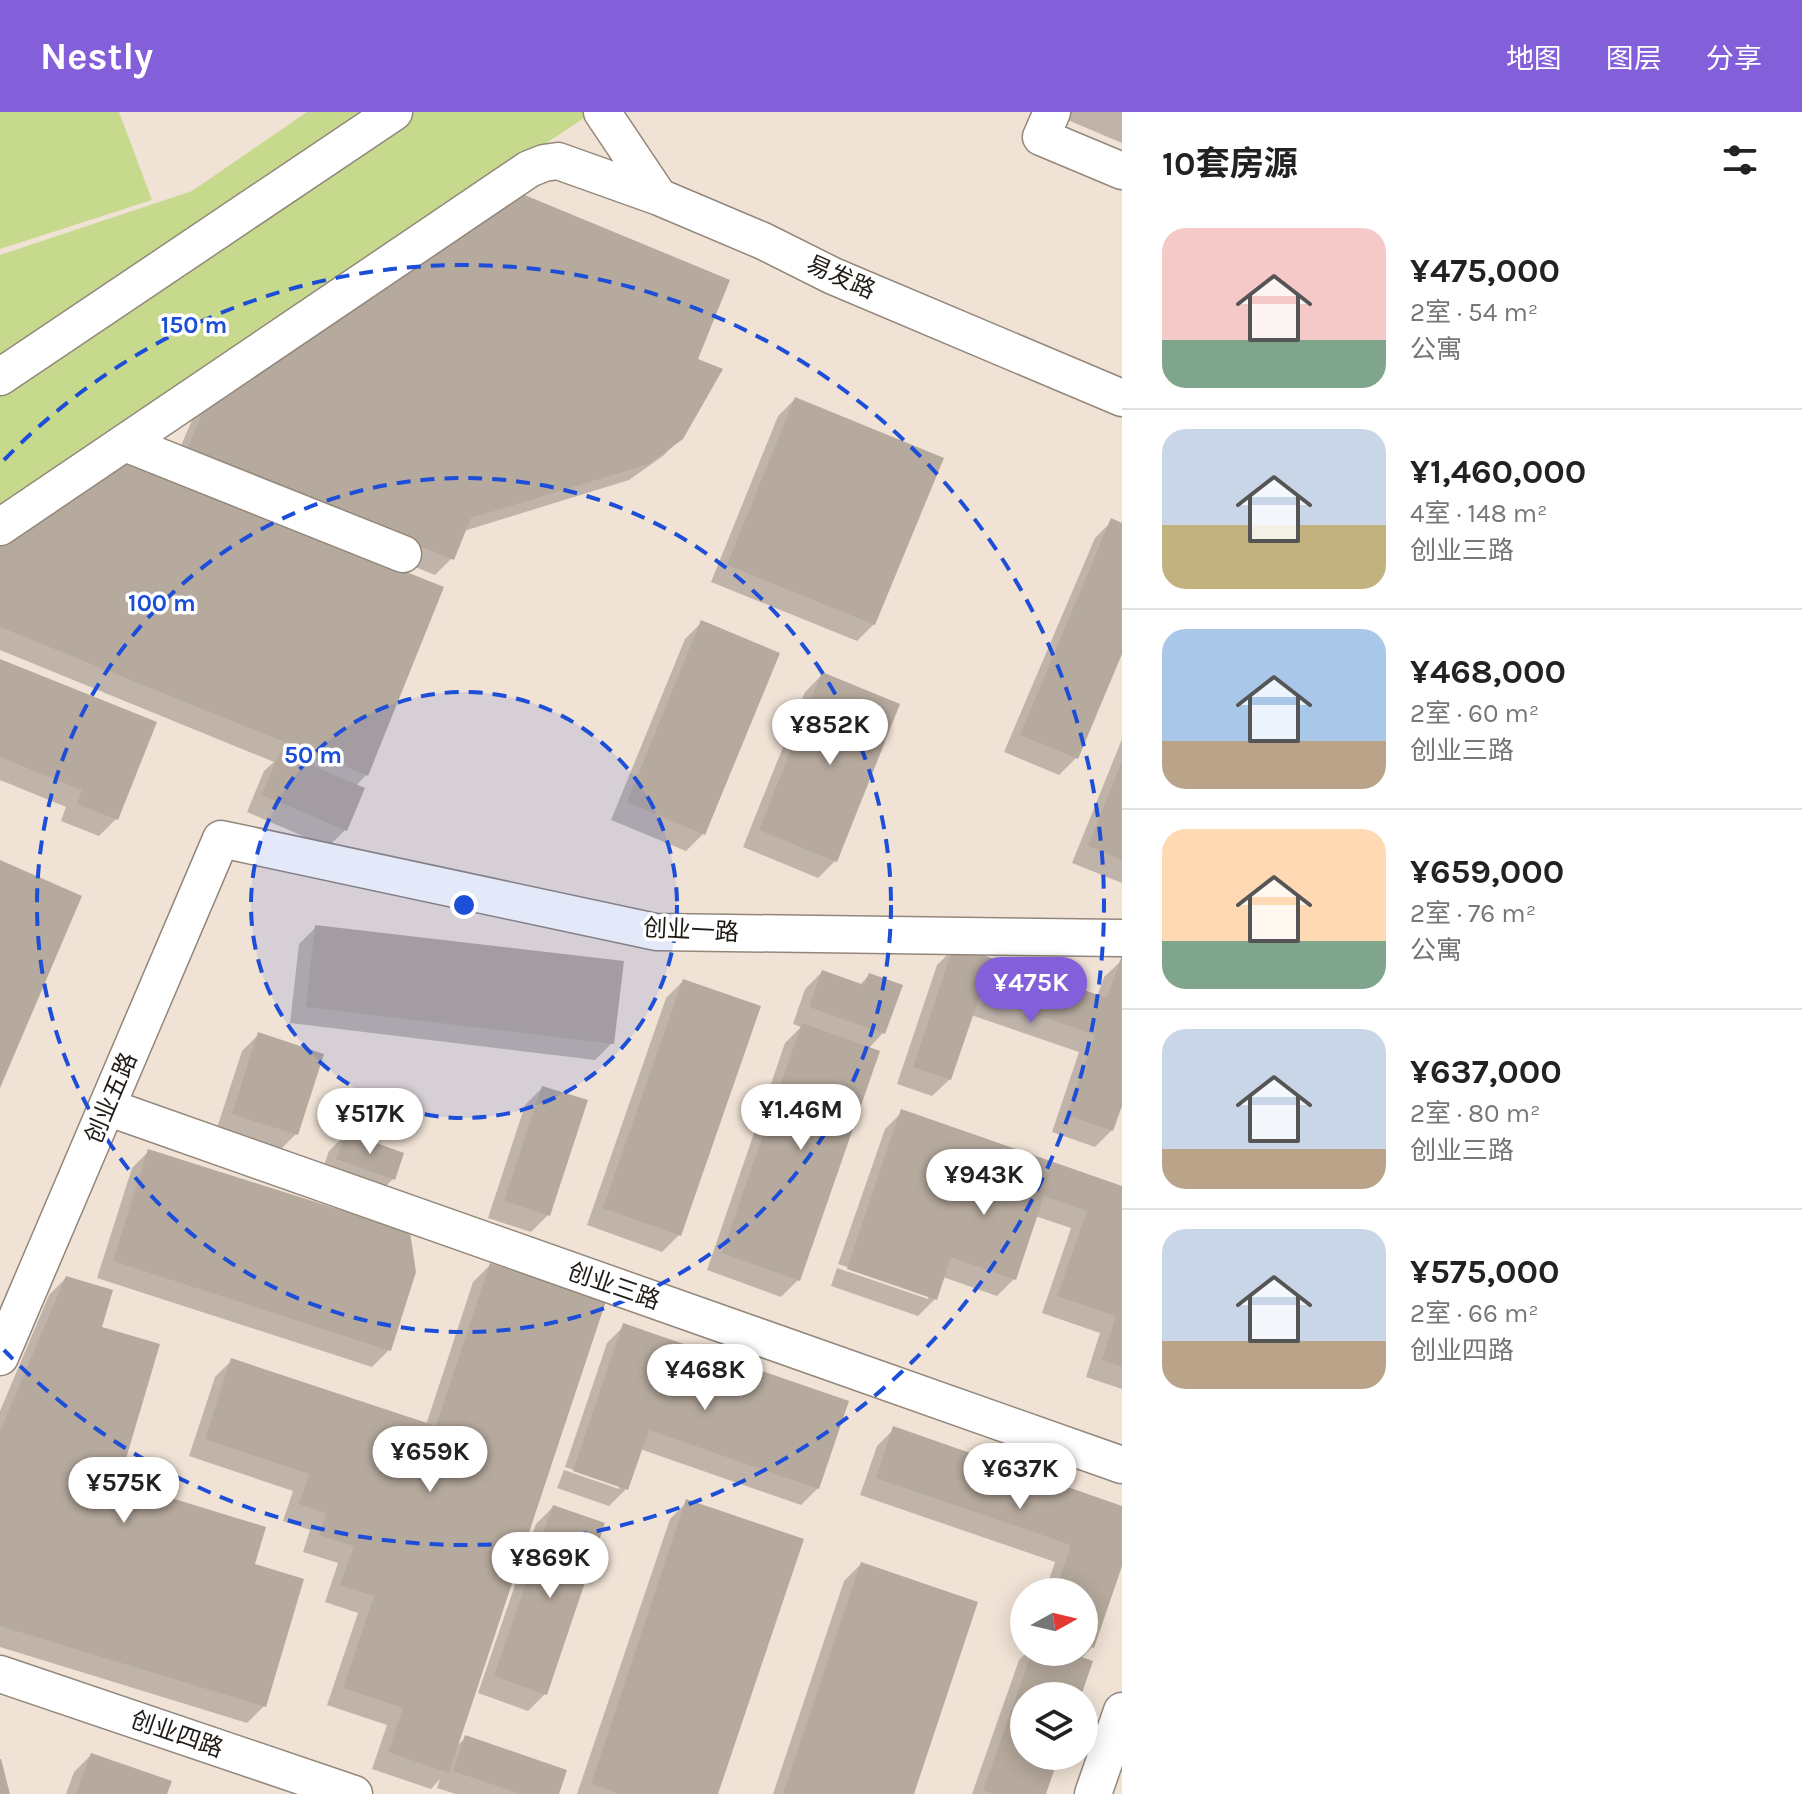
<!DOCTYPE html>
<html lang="zh">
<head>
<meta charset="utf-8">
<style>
	:root { --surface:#fff; --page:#f2f2f2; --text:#222; --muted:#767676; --line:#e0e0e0; --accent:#845fda }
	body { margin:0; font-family:Karla,"Noto Sans SC",sans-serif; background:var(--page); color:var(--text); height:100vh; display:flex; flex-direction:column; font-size:30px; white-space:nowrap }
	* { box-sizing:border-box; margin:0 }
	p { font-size:26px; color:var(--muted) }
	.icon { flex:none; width:44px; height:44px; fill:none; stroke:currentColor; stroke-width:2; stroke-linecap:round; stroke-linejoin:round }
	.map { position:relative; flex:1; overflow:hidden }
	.side { display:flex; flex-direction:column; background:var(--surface); width:680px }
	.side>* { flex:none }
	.needle { width:52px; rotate:82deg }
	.tools { position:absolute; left:1010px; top:1466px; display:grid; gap:16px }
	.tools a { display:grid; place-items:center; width:88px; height:88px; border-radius:50%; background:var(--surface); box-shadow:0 4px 20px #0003; font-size:40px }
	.price { position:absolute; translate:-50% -68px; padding:0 18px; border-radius:28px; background:#fff; color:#222; font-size:26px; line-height:52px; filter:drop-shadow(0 2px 4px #0008) }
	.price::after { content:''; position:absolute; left:50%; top:48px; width:24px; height:18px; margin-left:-12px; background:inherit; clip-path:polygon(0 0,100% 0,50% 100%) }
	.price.selected { background:var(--accent); color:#fff }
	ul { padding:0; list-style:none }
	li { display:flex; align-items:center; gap:24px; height:200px; padding:0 40px }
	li+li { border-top:2px solid var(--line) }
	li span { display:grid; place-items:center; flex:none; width:224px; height:160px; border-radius:24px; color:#555 }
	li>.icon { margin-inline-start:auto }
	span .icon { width:96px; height:96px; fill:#fffc; stroke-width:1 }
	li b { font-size:34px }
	h2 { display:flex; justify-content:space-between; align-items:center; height:96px; padding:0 40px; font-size:34px }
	header { display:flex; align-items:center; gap:48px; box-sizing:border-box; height:112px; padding:0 40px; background:var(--accent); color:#fff }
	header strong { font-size:38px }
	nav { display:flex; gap:44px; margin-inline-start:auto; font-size:28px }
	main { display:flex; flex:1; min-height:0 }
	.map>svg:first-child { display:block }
	.green { fill:#c7d98d }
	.shadow { fill:#0003 }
	.building { fill:#b6a99d }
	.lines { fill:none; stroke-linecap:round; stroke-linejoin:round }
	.minor-casing { stroke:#93877b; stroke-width:39 }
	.minor { stroke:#fff; stroke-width:36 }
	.ring { fill:none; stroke:#1d4ed8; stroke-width:4; stroke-dasharray:14 10 }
	.labels { text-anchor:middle; stroke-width:7; stroke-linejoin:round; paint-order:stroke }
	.street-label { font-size:24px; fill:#201b16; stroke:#fff }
	.centre { fill:#1d4ed8; stroke:#fff; stroke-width:4 }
	.ring-label { font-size:24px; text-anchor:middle; font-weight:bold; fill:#1d4ed8; stroke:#fff; stroke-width:7; stroke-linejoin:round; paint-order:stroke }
</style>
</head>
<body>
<header>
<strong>Nestly</strong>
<nav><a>地图</a><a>图层</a><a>分享</a></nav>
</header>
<main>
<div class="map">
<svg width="1122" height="1682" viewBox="0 0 1122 1682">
	<rect width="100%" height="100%" fill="#f0e2d5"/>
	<path class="green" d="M0,0H119L152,88L0,137Z
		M307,0H375L0,254V143L192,79Z
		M411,0H589L590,2L0,396V277Z"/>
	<path class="shadow" d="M1065,0H1122V31L1063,6Z
		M695,248L681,326L663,344L629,368L464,419L452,446L435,463L171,357L192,308L210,291Z
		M795,287L874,512L857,529L711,470L778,304Z
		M1112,409L1122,413V537L1076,646L1059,663L1004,640L1095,426Z
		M0,433L366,663L356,674L345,718L328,735L247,700L264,659L274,650L0,538Z
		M702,510L703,722L686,739L611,708L685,527Z
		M0,549L116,707L99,724L61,709L66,695L0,668Z
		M822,563L835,749L818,766L743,735L805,580Z
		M1122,627V771L1072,751Z
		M316,815L612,931L595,948L290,911L299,832Z
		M954,836L1097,885L1104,865L1122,848V987L1112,1018L1095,1035L1052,1020L1079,940L971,903L950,967L932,984L897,972L937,853Z
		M822,860L859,874L869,863L883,921L868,937L798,1168L781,1185L707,1158L785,931L801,915L793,912L805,877Z
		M683,869L679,1123L662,1140L587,1113L666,886Z
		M259,922L296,1022L279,1039L216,1019L242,939Z
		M542,976L548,1103L531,1120L488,1106L525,993Z
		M902,1000L1122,1076V1277L1086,1265L1100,1221L1042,1201L1071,1116L1035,1104L1014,1167L997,1184L943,1165L935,1187L918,1204L831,1174L837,1156L928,1187V1183L838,1152L885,1017Z
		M346,1022L393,1067L376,1084L320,1064L329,1039Z
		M149,1039L389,1238L372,1255L97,1166L132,1056Z
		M490,1153L456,1635L466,1625L557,1682H456L437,1676L440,1667L431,1677L372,1657L387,1613L327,1593L358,1501L325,1490L338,1451L303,1440L310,1418L283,1409L293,1379L189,1344L215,1265L232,1248L426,1313L473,1170Z
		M66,1166L100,1216L116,1371L253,1454L264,1594L247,1611L0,1535V1299L49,1183Z
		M624,1214L818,1376L801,1393L640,1337L626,1377L609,1394L557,1376L564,1358L619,1377V1373L565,1355L607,1231Z
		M894,1317L1122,1397V1448L1092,1535L1081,1547L1078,1584H1024V1644H1057L1044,1682H972L1019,1548L1027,1540H1084V1480H1045L1055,1450L860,1383L877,1334Z
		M687,1390L716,1682H577L670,1407Z
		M553,1395L545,1582L528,1599L478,1581L536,1412Z
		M861,1452L912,1682H773L844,1469Z
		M91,1643L165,1682H66L74,1660Z"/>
	<path class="building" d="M515,79L730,168L698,247L723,257L683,327L649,352L471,406L454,448L186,340L208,289Z
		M795,285L944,346L875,513L727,453Z
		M125,348L444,475L368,664L0,515V430Z
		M1111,406L1122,411V542L1078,647L1020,623Z
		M701,508L780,541L705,723L627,690Z
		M0,547L157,610L118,708L77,692L82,678L0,645Z
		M822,560L900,592L837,750L759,718Z
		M280,640L365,676L347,719L262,683Z
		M1122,649V748L1088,734Z
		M0,748L82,784L0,976Z
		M315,813L624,849L614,932L306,895Z
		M954,833L1107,886L1122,843V994L1113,1019L1067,1003L1095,923L980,883L951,968L913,955Z
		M822,858L864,873L869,861L903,873L885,922L809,895Z
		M683,867L761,894L681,1124L603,1096Z
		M802,911L880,939L800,1169L722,1141Z
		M258,920L324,942L298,1023L232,1002Z
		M542,974L588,988L550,1104L504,1089Z
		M901,997L1122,1074V1255L1102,1248L1116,1204L1057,1184L1087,1099L1044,1084L1016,1168L951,1145L937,1188L847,1157Z
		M346,1020L404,1041L395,1068L336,1047Z
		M148,1037L410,1120L416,1160L391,1239L113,1149Z
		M490,1151L606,1189L449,1661L388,1640L403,1596L343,1576L374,1484L340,1473L354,1434L319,1423L326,1401L299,1392L309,1362L205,1327L231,1246L436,1314Z
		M66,1164L113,1178L102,1215L160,1232L119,1370L266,1415L255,1452L304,1467L266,1595L0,1514V1319Z
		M623,1211L849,1289L819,1377L649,1318L628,1378L573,1359Z
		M893,1314L1122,1394V1454L1094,1536L1084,1533V1480H1055L1071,1433L876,1366Z
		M686,1387L804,1427L718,1682H620L591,1672Z
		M553,1393L605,1411L547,1583L494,1564Z
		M861,1450L978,1490L914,1682H783Z
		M1032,1540H1068L1093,1549L1081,1584H1024V1644H1059L1046,1682H993L983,1678Z
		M465,1623L567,1658L559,1682H521L453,1659Z
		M91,1641L172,1669L167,1682H76Z
		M0,1647H1L10,1682H0Z"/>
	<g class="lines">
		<defs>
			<path id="minor" d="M602,0L659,85
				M1052,0L1041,25L1122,59
				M0,265L394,0
				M125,331L403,442
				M0,415L529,57L544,51L558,49L659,85L763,129L833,164L1122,286
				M107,995L1122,1353
				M0,1245L221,727L656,820L1122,826
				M0,1562L354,1682
				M1093,1682L1122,1599"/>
		</defs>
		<use href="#minor" class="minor-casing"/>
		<use href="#minor" class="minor"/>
	</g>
	<circle cx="464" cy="793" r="213" fill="#1d4ed8" fill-opacity=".12"/>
	<g class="ring">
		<circle cx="464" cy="793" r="213"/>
		<circle cx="464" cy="793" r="427"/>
		<path d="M4 348A640 640 0 1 1 4 1238"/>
	</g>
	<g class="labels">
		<g class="street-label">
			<text transform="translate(841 165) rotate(24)" y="8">易发路</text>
			<text transform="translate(691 818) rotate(3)" y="8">创业一路</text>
			<text transform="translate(111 986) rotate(-67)" y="8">创业五路</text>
			<text transform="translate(614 1174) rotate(19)" y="8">创业三路</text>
			<text transform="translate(177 1622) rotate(19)" y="8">创业四路</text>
		</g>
	</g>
	<circle cx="464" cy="793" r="12" class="centre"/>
	<g class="ring-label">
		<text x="194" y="221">150 m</text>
		<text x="162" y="499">100 m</text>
		<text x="313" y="651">50 m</text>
	</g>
</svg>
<div class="tools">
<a><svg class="needle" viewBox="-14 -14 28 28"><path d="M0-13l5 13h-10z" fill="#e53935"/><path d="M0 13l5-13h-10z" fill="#767676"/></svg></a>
<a><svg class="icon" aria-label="layers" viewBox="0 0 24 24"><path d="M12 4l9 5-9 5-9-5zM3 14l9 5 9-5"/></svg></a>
</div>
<b class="price" style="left:830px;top:655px">¥852K</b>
<b class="price selected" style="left:1031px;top:913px">¥475K</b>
<b class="price" style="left:801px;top:1040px">¥1.46M</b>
<b class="price" style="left:370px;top:1044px">¥517K</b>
<b class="price" style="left:984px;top:1105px">¥943K</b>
<b class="price" style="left:705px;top:1300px">¥468K</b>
<b class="price" style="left:430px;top:1382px">¥659K</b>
<b class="price" style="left:1020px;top:1399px">¥637K</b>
<b class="price" style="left:124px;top:1413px">¥575K</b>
<b class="price" style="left:550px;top:1488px">¥869K</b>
</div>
<section class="side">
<h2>10套房源<svg class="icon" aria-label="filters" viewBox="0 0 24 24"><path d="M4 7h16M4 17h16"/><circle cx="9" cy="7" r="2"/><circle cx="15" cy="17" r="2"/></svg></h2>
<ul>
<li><span style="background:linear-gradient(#f6c9c9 70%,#7fa58c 0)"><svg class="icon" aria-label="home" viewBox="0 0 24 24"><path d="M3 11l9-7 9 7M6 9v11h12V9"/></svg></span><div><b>¥475,000</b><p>2室 · 54 m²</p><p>公寓</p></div></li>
<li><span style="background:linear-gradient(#c9d6e8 60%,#c2b280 0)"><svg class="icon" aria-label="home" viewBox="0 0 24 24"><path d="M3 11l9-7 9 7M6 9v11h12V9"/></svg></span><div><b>¥1,460,000</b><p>4室 · 148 m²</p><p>创业三路</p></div></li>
<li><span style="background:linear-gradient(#a9c7e8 70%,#b9a48a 0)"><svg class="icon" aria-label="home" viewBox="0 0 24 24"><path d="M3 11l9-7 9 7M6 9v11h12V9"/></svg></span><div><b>¥468,000</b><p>2室 · 60 m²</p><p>创业三路</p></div></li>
<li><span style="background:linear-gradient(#ffd9b3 70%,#7fa58c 0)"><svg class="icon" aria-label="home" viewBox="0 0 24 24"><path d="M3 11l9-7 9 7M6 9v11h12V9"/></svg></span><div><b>¥659,000</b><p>2室 · 76 m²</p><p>公寓</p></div></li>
<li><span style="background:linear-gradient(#c9d6e8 75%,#b9a48a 0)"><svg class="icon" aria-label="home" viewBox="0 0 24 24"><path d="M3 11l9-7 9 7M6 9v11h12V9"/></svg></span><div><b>¥637,000</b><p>2室 · 80 m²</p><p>创业三路</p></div></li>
<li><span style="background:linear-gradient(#c9d6e8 70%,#b9a48a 0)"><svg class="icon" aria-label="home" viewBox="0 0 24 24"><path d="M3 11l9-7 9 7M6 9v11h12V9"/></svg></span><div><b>¥575,000</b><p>2室 · 66 m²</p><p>创业四路</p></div></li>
</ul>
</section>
</main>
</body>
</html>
